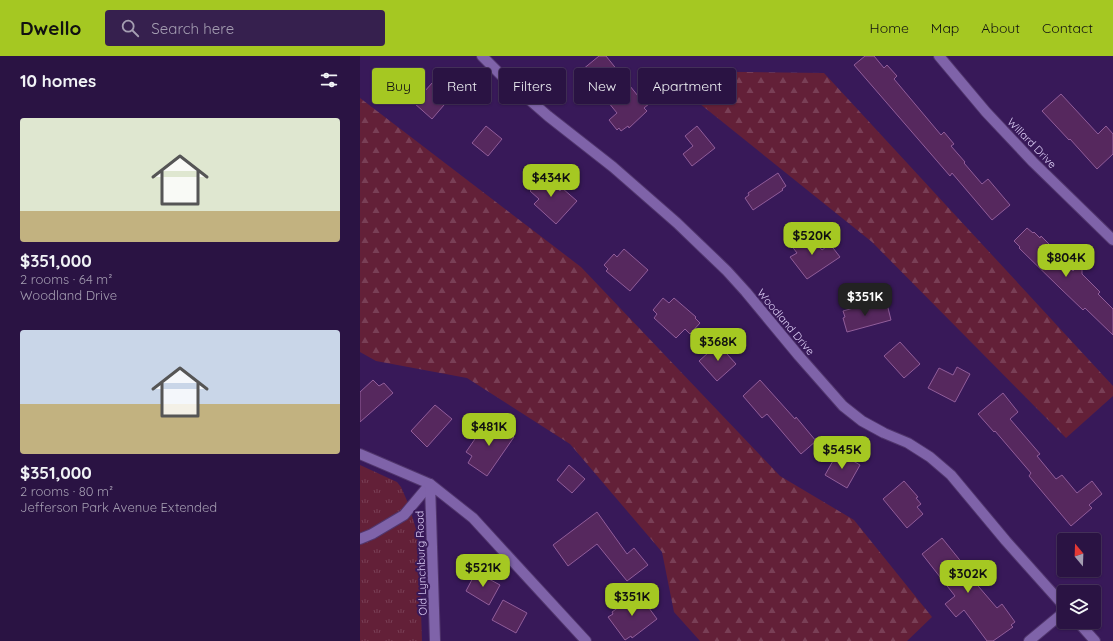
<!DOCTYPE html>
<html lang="en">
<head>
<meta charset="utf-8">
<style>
	:root { --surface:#2a1343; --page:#36204e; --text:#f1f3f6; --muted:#a59eb2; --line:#46325c; --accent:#a5c822 }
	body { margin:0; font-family:Quicksand,sans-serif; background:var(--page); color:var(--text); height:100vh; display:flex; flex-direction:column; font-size:15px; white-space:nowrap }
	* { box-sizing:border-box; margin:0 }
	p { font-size:13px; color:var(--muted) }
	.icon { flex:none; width:22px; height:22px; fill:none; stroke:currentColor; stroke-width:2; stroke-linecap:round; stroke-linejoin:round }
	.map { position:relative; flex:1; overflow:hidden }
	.details { display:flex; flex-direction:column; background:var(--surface); width:360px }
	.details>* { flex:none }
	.hud { position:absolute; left:12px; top:12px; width:380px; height:36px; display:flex; gap:8px }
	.needle { width:26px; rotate:341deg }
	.tools { position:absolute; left:697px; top:477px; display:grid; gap:8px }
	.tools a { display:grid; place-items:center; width:44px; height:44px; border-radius:4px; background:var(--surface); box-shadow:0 1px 3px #0004,0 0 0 1px var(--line); font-size:20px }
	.price { position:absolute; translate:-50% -34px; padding:0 9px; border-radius:8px; background:var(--accent); color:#111; font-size:13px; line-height:26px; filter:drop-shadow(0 1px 2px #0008) }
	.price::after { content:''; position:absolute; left:50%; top:24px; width:12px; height:9px; margin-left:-6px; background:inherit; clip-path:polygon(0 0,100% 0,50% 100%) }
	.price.on { background:#222; color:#fff }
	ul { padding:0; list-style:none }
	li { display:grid; align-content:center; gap:8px; height:212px; padding:0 20px }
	li span { display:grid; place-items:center; height:124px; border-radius:4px; color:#555 }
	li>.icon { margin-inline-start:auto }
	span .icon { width:72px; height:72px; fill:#fffc; stroke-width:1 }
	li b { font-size:17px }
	h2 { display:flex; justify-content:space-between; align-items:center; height:48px; padding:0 20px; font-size:17px }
	.pill { padding:0 14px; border-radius:4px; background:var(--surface); box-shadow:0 1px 3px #0004,0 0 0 1px var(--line); font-size:14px; line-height:36px }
	.pill.on { background:var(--accent); color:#111 }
	header { display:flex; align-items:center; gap:24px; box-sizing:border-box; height:56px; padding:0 20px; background:var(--accent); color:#111 }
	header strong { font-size:19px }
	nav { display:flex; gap:22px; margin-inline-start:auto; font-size:14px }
	.search { width:280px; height:36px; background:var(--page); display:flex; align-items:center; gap:10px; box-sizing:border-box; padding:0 14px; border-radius:4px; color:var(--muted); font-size:15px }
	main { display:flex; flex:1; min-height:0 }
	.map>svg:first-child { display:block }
	.forest { fill:url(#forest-firs) }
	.park { fill:url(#park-tufts) }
	.building { fill:#56285e; stroke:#915d9a }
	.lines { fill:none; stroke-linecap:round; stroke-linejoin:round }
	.lane-casing { stroke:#51366d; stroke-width:12 }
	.street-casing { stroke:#51366d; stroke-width:12 }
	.secondary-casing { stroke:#51366d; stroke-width:12 }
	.lane { stroke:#7f63a9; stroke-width:10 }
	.street { stroke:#7f63a9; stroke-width:10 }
	.secondary { stroke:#7f63a9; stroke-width:10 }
	.labels { text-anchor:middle; stroke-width:4; stroke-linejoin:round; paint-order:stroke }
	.street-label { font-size:11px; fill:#ded0f7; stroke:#381959 }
</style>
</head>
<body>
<header>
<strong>Dwello</strong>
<div class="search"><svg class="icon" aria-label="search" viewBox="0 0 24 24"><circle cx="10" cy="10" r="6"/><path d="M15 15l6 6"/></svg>Search here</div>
<nav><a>Home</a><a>Map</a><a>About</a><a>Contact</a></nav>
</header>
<main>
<section class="details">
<h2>10 homes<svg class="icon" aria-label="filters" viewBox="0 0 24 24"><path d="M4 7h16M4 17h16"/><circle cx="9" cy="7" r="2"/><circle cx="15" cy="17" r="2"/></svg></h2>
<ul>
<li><span style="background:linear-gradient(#dfe7d0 75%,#c2b280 0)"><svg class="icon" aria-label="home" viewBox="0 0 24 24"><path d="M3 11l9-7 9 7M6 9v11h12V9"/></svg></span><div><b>$351,000</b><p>2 rooms · 64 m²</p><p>Woodland Drive</p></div></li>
<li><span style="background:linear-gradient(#c9d6e8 60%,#c2b280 0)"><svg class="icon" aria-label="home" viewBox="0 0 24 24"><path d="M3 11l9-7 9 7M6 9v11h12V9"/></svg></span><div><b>$351,000</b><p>2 rooms · 80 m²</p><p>Jefferson Park Avenue Extended</p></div></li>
</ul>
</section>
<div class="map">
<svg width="753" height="585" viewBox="0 0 753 585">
	<defs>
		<pattern id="forest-firs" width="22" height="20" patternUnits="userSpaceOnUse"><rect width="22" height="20" fill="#632038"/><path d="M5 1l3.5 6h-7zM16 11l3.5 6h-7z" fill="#793f56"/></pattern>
		<pattern id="park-tufts" width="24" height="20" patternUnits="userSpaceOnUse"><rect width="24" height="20" fill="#632038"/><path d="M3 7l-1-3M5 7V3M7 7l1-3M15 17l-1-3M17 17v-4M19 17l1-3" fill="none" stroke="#793f56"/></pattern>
	</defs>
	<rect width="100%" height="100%" fill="#381959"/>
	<path class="forest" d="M299,15L464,17L753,330V340L706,382L512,186Z
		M0,42L221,211L420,420L494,464L572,561L547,585H340L314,556L302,496L210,388L107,322L16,305L0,296Z"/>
	<path class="park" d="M0,409L37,426L41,431L48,447L56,473L59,494L62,585H0Z"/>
	<path class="building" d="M239,0H246L278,40L286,32L295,43L284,52L287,55L269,72L268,70L261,75L259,72L257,74L249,64L257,57L222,14Z
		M505,0H514L524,12L527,9L537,20L534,23L581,79L584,76L594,88L591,90L605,106L604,107L622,128L628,123L650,149L632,164L592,117L590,120L494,9Z
		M73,26L90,42L72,63L54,47Z
		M701,38L738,78L746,70L753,78V98L737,113L710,83L709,84L682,55Z
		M126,70L142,83L128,100L112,87Z
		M337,70L355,92L332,110L323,98L333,90L325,80Z
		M178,115L200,135L202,132L217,145L196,168L174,148L179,143L170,135L173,132L167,126Z
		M418,117L426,130L422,133L423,134L393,154L385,142L389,139L388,137Z
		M667,172L673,177L674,176L680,182L681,180L696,195L694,196L713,215L722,206V218L740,236L738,238L753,253V279L725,252L723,254L700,232L659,192L660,191L654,185Z
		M448,177L462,194L470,188L480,201L447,223L430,201L437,197L431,189Z
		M264,193L288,214L270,235L246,215L248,213L244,209L254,198L257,201Z
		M303,242L309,247L314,242L336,261L335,262L340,267L330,278L325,273L316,282L294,262L297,258L293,254Z
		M527,248L531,264L487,276L483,262L485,261L483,255L504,249L505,254Z
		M540,286L560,308L544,322L524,300Z
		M358,288L376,308L357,325L339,305Z
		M597,311L610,318L595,346L568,332L579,312L593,319Z
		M13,324L19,330L24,327L33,337L0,366V336Z
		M400,324L435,363L436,361L456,385L441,398L407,358L402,362L383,340Z
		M643,337L658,356L650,363L680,398L677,400L696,423L702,419L717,437L732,425L742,438L729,449L732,452L711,470L669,420L671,417L635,375L634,376L618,358Z
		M75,349L92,363L67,391L51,375Z
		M128,364L154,381L127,420L108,407L112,400L106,396Z
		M478,396L500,409L487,432L465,419Z
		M209,409L225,423L212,437L197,424Z
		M544,425L558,441L556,442L561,448L557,451L563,458L547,472L523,443Z
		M237,456L267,498L274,492L288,509L267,525L237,488L208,510L193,489Z
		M582,482L603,508L600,509L637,552L642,548L655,566L651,569L653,571L633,585H627L604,554L596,561L585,548L595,540L562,498Z
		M116,516L140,529L129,549L106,535Z
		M278,537L297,563L272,582L271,580L265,584L248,561L253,558L252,556Z
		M143,544L167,557L156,577L132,564Z"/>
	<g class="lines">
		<defs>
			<path id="lane" d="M0,483L12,478L44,459L70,428"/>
			<path id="street" d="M122,0L141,19L188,60L253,111L317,167L367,215L386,236L439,300L483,350L502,365L524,377L548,387L570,401L591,419L646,485L704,550
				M579,0L626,56L673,106L753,184
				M718,566L735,585
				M669,585L704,556"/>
			<path id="secondary" d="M0,398L70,428L113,462L226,585
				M70,428L75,585"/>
		</defs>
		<use href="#lane" class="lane-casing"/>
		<use href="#street" class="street-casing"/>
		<use href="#secondary" class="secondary-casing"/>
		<use href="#lane" class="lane"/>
		<use href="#street" class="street"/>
		<use href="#secondary" class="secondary"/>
	</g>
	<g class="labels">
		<g class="street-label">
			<text transform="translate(672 87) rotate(46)" y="4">Willard Drive</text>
			<text transform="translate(426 266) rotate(50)" y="4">Woodland Drive</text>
			<text transform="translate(61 507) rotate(-92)" y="4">Old Lynchburg Road</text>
		</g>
	</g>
</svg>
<div class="tools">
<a><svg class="needle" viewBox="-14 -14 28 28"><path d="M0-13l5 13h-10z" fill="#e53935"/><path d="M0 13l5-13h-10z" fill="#a59eb2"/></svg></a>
<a><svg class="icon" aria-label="layers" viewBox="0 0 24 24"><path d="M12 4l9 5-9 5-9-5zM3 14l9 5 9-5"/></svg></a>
</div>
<b class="price" style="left:191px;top:142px">$434K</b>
<b class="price" style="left:452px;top:200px">$520K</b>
<b class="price" style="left:706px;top:222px">$804K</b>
<b class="price on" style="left:505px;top:261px">$351K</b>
<b class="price" style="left:358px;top:306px">$368K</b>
<b class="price" style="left:129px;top:391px">$481K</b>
<b class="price" style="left:482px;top:414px">$545K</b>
<b class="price" style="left:123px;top:532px">$521K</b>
<b class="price" style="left:608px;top:538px">$302K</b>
<b class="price" style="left:272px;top:561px">$351K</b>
<div class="hud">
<a class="pill on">Buy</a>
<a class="pill">Rent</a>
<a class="pill">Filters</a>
<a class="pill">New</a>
<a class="pill">Apartment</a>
</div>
</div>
</main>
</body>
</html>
